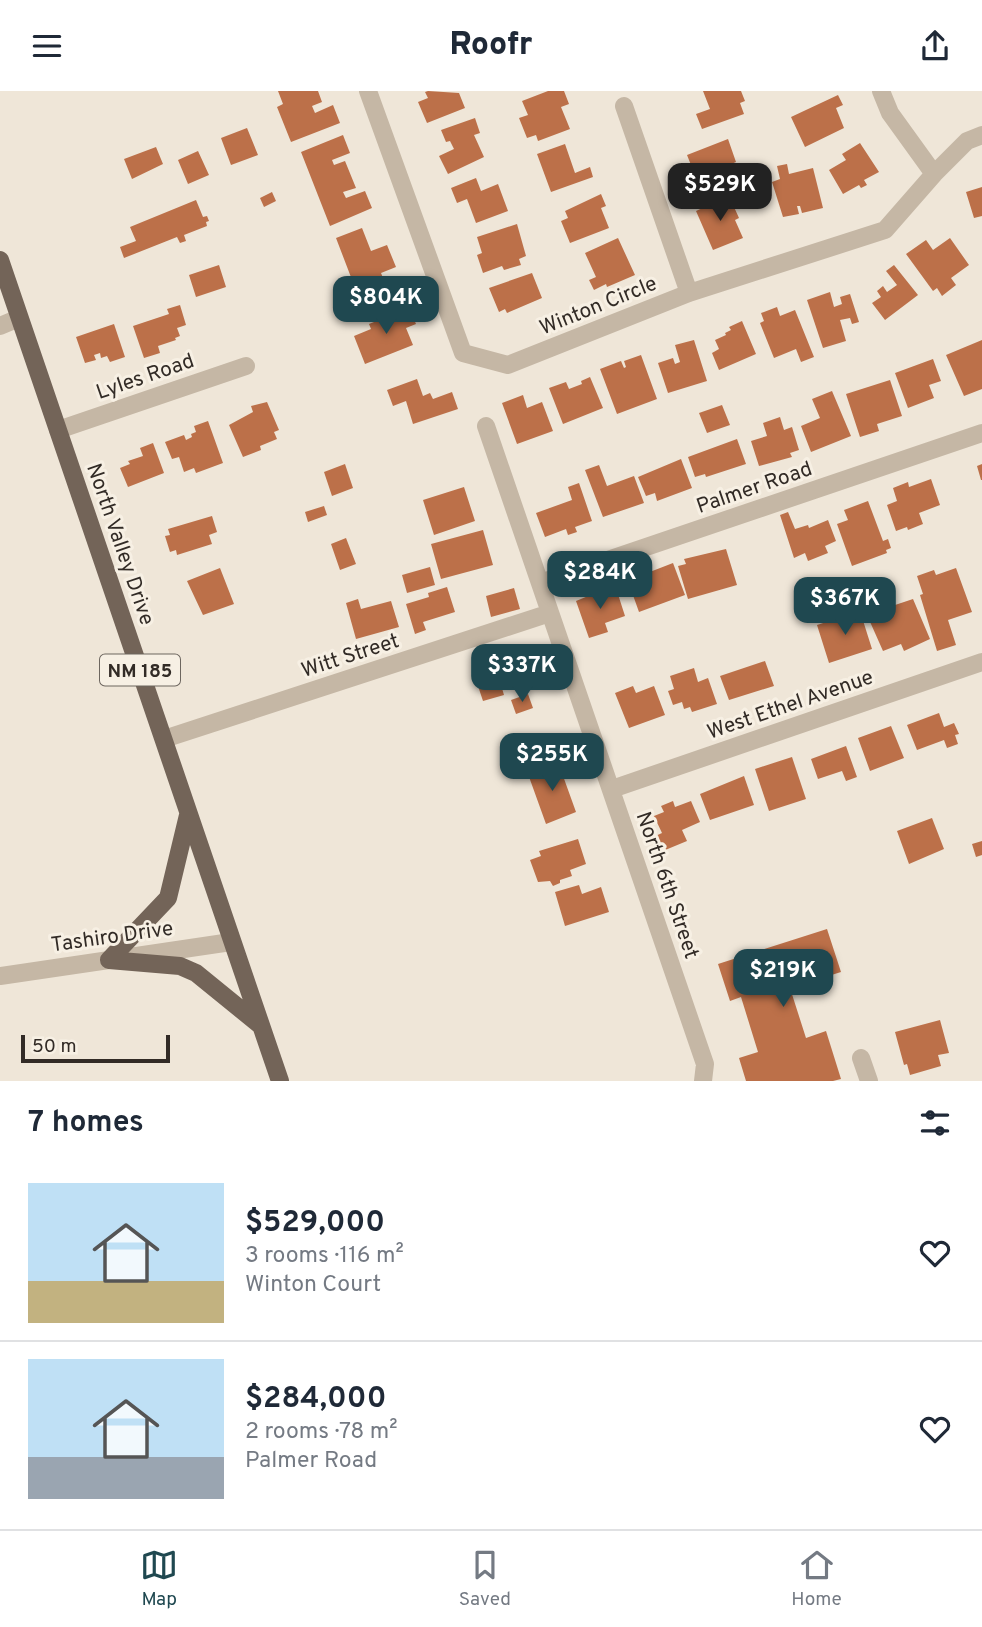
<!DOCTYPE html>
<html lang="en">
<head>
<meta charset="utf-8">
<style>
	:root { --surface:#fff; --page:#f6f6f7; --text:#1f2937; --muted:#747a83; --line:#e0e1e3; --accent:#1f4850 }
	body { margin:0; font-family:Overpass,sans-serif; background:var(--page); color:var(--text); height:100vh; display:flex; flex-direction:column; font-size:26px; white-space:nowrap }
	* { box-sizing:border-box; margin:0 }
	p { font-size:23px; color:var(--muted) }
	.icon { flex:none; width:38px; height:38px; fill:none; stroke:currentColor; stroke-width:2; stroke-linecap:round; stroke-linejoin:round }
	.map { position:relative; height:990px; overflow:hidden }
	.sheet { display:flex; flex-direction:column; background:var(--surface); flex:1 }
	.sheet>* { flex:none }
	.scale { position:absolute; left:21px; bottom:18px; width:149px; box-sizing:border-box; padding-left:7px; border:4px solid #322b26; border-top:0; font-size:19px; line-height:24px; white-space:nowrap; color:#322b26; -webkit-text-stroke:5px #f7f0e4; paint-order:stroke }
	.price { position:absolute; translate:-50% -60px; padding:0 16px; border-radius:14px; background:var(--accent); color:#fff; font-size:23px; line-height:46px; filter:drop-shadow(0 2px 4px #0008) }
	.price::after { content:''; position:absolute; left:50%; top:42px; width:21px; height:16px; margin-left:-10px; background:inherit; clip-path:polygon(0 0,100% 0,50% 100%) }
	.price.active { background:#222; color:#fff }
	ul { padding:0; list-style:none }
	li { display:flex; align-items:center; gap:21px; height:175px; padding:0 28px }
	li+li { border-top:2px solid var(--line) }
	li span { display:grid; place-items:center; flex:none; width:196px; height:140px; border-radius:0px; color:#555 }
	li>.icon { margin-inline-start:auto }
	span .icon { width:84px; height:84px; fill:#fffc; stroke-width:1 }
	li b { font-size:30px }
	h2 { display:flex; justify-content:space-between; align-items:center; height:84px; padding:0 28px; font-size:30px }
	header { display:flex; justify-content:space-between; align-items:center; height:91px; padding:0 28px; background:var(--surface); font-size:32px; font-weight:800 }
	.menu { display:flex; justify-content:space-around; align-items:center; height:98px; border-top:2px solid var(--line); background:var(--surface); font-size:19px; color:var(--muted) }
	.menu a { display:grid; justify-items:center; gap:4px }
	.menu .active { color:var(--accent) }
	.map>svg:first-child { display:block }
	.building { fill:#bc7049 }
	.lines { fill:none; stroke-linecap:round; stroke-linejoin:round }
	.minor { stroke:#c5b7a5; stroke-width:18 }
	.tertiary { stroke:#c5b7a5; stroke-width:18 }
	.primary { stroke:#736458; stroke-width:18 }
	.labels { text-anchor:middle; stroke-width:6; stroke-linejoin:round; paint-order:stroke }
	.shield { fill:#f7f0e4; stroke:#6d665f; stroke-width:2 }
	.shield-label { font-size:19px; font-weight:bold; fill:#322b26 }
	.street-label { font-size:21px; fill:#322b26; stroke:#f7f0e4 }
</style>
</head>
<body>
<header><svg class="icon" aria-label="menu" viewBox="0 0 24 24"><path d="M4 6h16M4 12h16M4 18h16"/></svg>Roofr<svg class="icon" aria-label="share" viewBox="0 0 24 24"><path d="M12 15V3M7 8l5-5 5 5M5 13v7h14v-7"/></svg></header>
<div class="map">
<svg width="982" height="990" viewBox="0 0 982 990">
	<rect width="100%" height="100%" fill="#efe6d8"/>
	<path class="building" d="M278,0H318L322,11L312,15L315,22L333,14L340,32L291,51L277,16L283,13Z
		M428,0L459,2L465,17L427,32L418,11L428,7L425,1Z
		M548,0H564L569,13L561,16L570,38L538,50L536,44L527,47L519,27L528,24L522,10Z
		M703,0H741L745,10L740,12L744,23L702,38L696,23L710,18Z
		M838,4L843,14L836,17L844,37L805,56L791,26Z
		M475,27L480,42L474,44L484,66L448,83L439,65L454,58L450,50L446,51L441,39Z
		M247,37L258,64L231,74L221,47Z
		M343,44L350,62L332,69L334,74L345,70L356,97L343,101L346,107L365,100L372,117L330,135L301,61Z
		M728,48L736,71L717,79L719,86L689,98L685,88L695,84L687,64Z
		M860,52L879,81L864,89L867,94L861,97L859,94L843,103L829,79L846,69L842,63Z
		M565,53L575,82L590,76L593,86L551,101L537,63Z
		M156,56L163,73L132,88L124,68Z
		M198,60L209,84L188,93L178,69Z
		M787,73L789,83L813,77L823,117L802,122L800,115H797L799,123L783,126L772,91L780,88L777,75Z
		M476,87L481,100L498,93L508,120L476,132L467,108L457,112L451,97Z
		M982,96V125L974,127L966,101Z
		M272,101L276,110L264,116L260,107Z
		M601,103L606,115L601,117L609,137L570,152L561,130L568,127L565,120Z
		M729,105L739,127L735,129L743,147L713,159L696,120Z
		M196,109L203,126L207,125L209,130L206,131L207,135L184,144L186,150L180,152L177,146L124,167L120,156L136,150L130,136Z
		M517,133L526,165L519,168L521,174L504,179L502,175L483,182L477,164L482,162L477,146Z
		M362,137L371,160L387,154L396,176L381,182L390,204L362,215L336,147Z
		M618,147L635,184L607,196L606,193L594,199L589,189L596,186L585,162Z
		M950,147L969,174L951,187L956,194L942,205L937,197L933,200L906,163L926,149L933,159Z
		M219,174L226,196L196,206L189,184Z
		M894,174L918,204L885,229L872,212L881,206L877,200L883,195L887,201L897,194L886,180Z
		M532,182L542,207L507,222L505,218L499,221L489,197Z
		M830,201L834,216L842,213L840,206L850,203L859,231L852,233L850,227L840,229L846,250L823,257L807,209Z
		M180,214L186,234L177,237L180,245L175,247L176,249L158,255L160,262L144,267L133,235L169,223L167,218Z
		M777,216L780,225L795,219L814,266L801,271L796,258L774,267L760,232L764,230L761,222Z
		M409,217L416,233L406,237L413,254L365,273L354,245L371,238L369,233Z
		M742,230L756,263L719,279L712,262L719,258L715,249L726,244L725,242L731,239L729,236Z
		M114,233L125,266L110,271L107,265L101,267L100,262L94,264L96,269L85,272L76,246Z
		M694,249L707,290L668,302L658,272L673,267L675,273L680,271L675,254Z
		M982,249V298L964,305L946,264Z
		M641,264L657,308L617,323L600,278L621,270L624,277L626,276L624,270Z
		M933,268L941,290L929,294L934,307L908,317L895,282Z
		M590,286L603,317L563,333L549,297L566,291L569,298L582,293L581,290Z
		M417,288L423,305L430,302L433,308L452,301L458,318L413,333L406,310L393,315L387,299Z
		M890,289L902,325L877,333L879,340L860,346L846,303Z
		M832,300L851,345L811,361L801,335L820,327L812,308Z
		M523,304L527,317L542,311L553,340L517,353L502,312Z
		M267,311L279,339L274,341L277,348L260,355L261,359L243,366L229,334L253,321L251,315Z
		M722,314L730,334L707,342L699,322Z
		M780,326L784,339L792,336L799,359L790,362L792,366L759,375L751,350L767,345L763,332Z
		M208,330L223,372L196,382L194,377L184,381L179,366L172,368L165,351L184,344L186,349L192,346L191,343L196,341L194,335Z
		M737,348L746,373L706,386L705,383L695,386L688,366Z
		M153,352L164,382L128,396L120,377L130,373L128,370L143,365L140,357Z
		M681,368L692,397L657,410L655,402L646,405L638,386Z
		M345,373L353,397L332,405L324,381Z
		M982,373V389H981L977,375Z
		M599,374L607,395L634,385L644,412L603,426L585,379Z
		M931,388L940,414L919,422L923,433L908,439L907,436L896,440L887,414L897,410L893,397L908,391L909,396Z
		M579,392L592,430L575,436L577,441L568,444L566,438L545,446L536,422L572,409L568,396Z
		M464,396L475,430L434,444L423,409Z
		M868,410L883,450L888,448L891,457L886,459L887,462L852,475L837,433L848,429L844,419Z
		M324,415L327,424L308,431L305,421Z
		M788,421L795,438L808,434L809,437L828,429L836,450L825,455L828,462L808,470L805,462L794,467L780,424Z
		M212,425L217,441L209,444L212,453L177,464L176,459L170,461L165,445L170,444L168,438Z
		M483,439L493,474L441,488L431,453Z
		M346,447L356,473L340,479L331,453Z
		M726,458L737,494L688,508L678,475L686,473L684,468Z
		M673,472L685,504L639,521L629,493L643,488L642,484Z
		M430,476L435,494L407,502L402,484Z
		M220,477L234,513L203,524L187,490Z
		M956,477L972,521L948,529L956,554L937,560L920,504L923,503L917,485L934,479L936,484Z
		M615,494L625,525L605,532L608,541L589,547L576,510Z
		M447,496L455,521L423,531L426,539L415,543L406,513L429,506L428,502Z
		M514,497L520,518L491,526L486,505Z
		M891,505L895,514L913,508L930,548L904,560L901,553L883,560L867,524L877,519L874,513Z
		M358,508L361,518L391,510L399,536L356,548L346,512Z
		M860,520L872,558L829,572L817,534Z
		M517,560L525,586L501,594L504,604L483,610L472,577Z
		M765,570L774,595L729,609L720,585Z
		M694,577L698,591L708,587L717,613L692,621L690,616L684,618L682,611L673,614L668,600L674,598L670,585Z
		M633,595L636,602L654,595L665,624L629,637L615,602Z
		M528,603L533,617L516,623L511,609Z
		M939,622L944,636L954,632L959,643L955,644L958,653L947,657L944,649L917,659L907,634Z
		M891,635L904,667L870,680L858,647Z
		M846,655L857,686L846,690L842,680L818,688L811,668Z
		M792,666L806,708L769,720L755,678Z
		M558,671L576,721L546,733L528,683Z
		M744,685L754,714L710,729L700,703Z
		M673,710L675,716L691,710L700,731L682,739L687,750L658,762L651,747L662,742L654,725L664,721L661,715Z
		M932,727L944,758L909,773L897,740Z
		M578,748L586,773L570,779L572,785L560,789V792L553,795L550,790L538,791L530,769L541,765L539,760Z
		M982,750V764L976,766L972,753Z
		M579,794L582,803L601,796L609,821L565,835L555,801Z
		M827,838L841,881L790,897L806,947L826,940L841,988L833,990H746L739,967L758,961L741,906L730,910L718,873Z
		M940,929L949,962L938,964L941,975L910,984L907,973L904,974L895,941Z"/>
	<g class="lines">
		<path class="minor" d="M368,0L463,262L508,274L689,202L885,139L934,83L967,50L982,44
			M881,0L890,22L934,83
			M624,15L689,202
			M0,235L19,227
			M486,335L705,973L703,990
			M58,339L246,275
			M540,492L982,342
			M164,648L550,522
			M612,698L982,571
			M861,967L869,990"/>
		<path class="tertiary" d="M0,885L231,851"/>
		<path class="primary" d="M0,169L280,990
			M109,869L168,807L188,724
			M109,869L180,875L196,882L260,934"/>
	</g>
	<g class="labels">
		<rect class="shield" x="100" y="563.5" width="80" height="31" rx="5"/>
		<g class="shield-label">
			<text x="140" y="586">NM 185</text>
		</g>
		<g class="street-label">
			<text transform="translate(598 214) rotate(-22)" y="7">Winton Circle</text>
			<text transform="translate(145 285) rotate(-19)" y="7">Lyles Road</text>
			<text transform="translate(754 396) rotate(-19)" y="7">Palmer Road</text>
			<text transform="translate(121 453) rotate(71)" y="7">North Valley Drive</text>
			<text transform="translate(350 564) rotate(-18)" y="7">Witt Street</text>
			<text transform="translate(790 613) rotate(-19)" y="7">West Ethel Avenue</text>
			<text transform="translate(668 794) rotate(71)" y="7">North 6th Street</text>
			<text transform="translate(112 845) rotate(-8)" y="7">Tashiro Drive</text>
		</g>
	</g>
</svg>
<div class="scale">50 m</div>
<b class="price active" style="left:720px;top:132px">$529K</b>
<b class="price" style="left:386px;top:245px">$804K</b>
<b class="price" style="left:600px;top:520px">$284K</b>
<b class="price" style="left:845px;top:546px">$367K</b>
<b class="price" style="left:522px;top:613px">$337K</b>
<b class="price" style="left:552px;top:702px">$255K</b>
<b class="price" style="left:783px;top:918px">$219K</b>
</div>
<section class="sheet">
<h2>7 homes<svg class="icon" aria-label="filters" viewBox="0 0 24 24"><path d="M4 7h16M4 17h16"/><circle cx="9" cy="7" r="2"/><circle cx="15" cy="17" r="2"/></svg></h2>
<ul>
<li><span style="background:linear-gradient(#bfe0f5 70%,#c2b280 0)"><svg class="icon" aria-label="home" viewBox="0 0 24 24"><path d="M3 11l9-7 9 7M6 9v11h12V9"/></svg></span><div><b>$529,000</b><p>3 rooms · 116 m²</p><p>Winton Court</p></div><svg class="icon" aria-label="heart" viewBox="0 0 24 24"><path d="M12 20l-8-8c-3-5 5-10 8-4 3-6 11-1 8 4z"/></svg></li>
<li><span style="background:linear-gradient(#bfe0f5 70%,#9aa5b1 0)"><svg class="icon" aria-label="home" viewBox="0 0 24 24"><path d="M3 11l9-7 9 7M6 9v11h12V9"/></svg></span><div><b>$284,000</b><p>2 rooms · 78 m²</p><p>Palmer Road</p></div><svg class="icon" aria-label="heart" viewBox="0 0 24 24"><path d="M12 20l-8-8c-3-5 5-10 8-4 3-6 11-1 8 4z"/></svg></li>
</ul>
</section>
<nav class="menu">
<a class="active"><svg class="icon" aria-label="map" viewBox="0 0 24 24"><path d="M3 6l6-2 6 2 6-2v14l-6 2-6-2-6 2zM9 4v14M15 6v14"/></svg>Map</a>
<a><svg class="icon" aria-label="saved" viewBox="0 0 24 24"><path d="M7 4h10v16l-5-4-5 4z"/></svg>Saved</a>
<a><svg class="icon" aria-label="home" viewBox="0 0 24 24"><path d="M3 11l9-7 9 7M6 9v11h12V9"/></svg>Home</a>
</nav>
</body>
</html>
